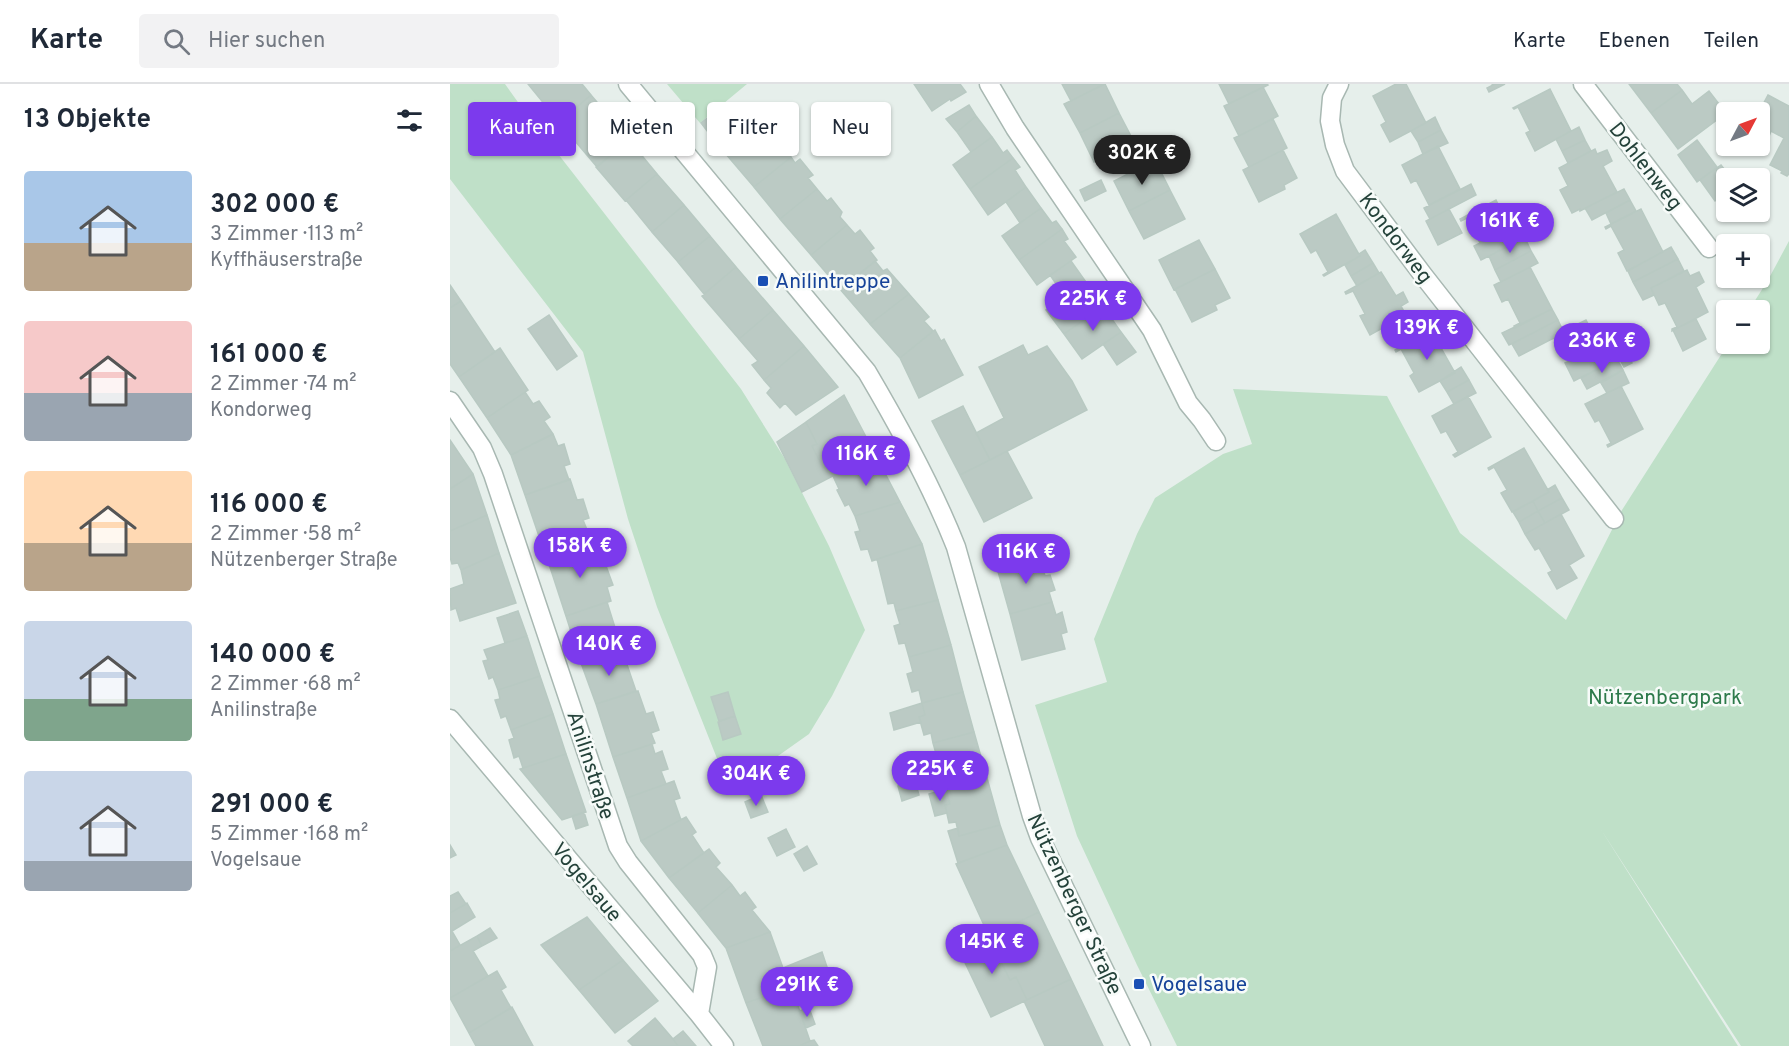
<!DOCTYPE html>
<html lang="de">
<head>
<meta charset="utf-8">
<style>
	:root { --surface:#fff; --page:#f2f2f3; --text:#1f2937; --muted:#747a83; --line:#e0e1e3; --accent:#7c3aed }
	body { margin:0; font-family:Overpass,sans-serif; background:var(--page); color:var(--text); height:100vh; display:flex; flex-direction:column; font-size:22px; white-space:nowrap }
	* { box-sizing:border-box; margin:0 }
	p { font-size:20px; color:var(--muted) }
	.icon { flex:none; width:33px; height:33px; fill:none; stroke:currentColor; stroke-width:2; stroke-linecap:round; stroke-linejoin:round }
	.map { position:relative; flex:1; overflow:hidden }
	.details { display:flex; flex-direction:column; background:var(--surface); width:450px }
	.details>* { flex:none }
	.hud { position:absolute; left:18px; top:18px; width:570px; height:54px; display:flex; gap:12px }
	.needle { width:39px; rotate:49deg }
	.buttons { position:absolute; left:1266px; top:18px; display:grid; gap:12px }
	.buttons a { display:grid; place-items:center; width:54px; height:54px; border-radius:6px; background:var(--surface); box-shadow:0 2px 4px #0004; font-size:30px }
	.price { position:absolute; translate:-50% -51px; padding:0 14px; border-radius:21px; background:var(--accent); color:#fff; font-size:20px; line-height:39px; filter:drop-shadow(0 2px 3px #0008) }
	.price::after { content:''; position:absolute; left:50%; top:36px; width:18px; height:14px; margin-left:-9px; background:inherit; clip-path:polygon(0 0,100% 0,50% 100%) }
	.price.current { background:#222; color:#fff }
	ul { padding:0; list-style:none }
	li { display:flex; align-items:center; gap:18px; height:150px; padding:0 24px }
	li span { display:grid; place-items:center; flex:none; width:168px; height:120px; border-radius:6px; color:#555 }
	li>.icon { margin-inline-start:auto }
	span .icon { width:72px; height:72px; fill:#fffc; stroke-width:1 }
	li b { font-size:26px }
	h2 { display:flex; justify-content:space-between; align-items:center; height:72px; padding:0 24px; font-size:26px }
	.tag { padding:0 21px; border-radius:6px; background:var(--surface); box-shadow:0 2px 4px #0004; font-size:21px; line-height:54px }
	.tag.current { background:var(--accent); color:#fff }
	header { display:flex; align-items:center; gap:36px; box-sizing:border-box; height:84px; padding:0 30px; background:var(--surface); border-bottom:2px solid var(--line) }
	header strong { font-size:28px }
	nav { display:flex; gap:33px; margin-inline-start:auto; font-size:21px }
	.search { width:420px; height:54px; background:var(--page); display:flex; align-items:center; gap:15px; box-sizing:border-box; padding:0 21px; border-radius:6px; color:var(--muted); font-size:22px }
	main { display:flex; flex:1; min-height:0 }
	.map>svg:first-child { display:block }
	.green { fill:#bfe0c8 }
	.building { fill:#bbcac4; stroke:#b8c9c2; stroke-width:1.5 }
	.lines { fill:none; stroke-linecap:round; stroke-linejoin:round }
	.minor-casing { stroke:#a8b8b2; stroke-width:21 }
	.minor { stroke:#fff; stroke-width:18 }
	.transit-dot { fill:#1a4fb4; stroke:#f7fbf9; stroke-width:2 }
	.labels { text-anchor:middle; stroke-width:5; stroke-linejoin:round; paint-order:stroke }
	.street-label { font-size:21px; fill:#24423a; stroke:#f7fbf9 }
	.transit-label { font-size:21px; fill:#164399; stroke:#f7fbf9; text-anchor:start }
	.park-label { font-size:21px; fill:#2d7a4b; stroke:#f7fbf9 }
</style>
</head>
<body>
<header>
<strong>Karte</strong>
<div class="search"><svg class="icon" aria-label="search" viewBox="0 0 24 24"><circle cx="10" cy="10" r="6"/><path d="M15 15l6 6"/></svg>Hier suchen</div>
<nav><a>Karte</a><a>Ebenen</a><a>Teilen</a></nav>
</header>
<main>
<section class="details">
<h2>13 Objekte<svg class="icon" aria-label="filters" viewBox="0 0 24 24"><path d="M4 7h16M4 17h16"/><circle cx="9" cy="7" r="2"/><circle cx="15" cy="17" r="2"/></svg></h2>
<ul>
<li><span style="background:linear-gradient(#a9c7e8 60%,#b9a48a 0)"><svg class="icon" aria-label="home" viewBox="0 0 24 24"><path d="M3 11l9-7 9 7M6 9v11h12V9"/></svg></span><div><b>302 000 €</b><p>3 Zimmer · 113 m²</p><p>Kyffhäuserstraße</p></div></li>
<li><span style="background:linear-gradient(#f6c9c9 60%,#9aa5b1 0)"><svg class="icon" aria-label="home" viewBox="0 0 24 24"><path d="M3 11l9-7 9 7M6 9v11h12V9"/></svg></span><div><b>161 000 €</b><p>2 Zimmer · 74 m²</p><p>Kondorweg</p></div></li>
<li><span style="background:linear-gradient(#ffd9b3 60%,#b9a48a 0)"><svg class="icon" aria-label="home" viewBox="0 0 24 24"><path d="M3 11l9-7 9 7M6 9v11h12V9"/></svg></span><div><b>116 000 €</b><p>2 Zimmer · 58 m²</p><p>Nützenberger Straße</p></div></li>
<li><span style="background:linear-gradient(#c9d6e8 65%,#7fa58c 0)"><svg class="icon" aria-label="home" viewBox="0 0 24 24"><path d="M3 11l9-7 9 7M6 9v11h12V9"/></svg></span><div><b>140 000 €</b><p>2 Zimmer · 68 m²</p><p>Anilinstraße</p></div></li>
<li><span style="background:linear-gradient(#c9d6e8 75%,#9aa5b1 0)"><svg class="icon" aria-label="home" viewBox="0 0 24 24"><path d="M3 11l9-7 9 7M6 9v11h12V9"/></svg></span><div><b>291 000 €</b><p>5 Zimmer · 168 m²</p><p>Vogelsaue</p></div></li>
</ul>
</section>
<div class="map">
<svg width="1339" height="962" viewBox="0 0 1339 962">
	<rect width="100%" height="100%" fill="#e6efeb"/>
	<path class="green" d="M0,0H55L70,21L291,305L335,375L379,462L415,546L382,612L359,650L294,696L270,682L207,523L178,435L133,268L0,95Z
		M217,0H297L250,39Z
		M1339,157V962H1291L1150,744L1288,962H727L687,881L627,752L585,621L657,598L644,555L687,450L705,414L773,370L802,360L783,305L937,312L1010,449L1116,536L1172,426L1278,260H1310V226H1299L1318,196Z"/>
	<path class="building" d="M78,0H132L141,11L109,38Z
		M464,0H510L516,8L501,17L500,15L482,27Z
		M612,0H654L621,17Z
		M655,0L669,29L630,49L614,20Z
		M769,0H817L818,1L779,20Z
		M946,0H956L976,39L940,58L931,41L936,38L923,12Z
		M1042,0H1055L1039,8L1037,4L1043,1Z
		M1179,0H1227L1232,6L1201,29Z
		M813,3L828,32L789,52L774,22Z
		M1100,5L1121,47L1085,67L1076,49L1080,47L1068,23L1064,25L1063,24Z
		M1232,6L1242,20L1259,7L1276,29L1228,65L1201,29Z
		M141,11L179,56L147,83L109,38Z
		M1318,11L1339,22V90L1337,92L1331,89L1332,87L1320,81L1334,54L1321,47L1318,55L1310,51L1309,28Z
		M519,21L526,32L507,48L496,35Z
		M273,22L286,38L264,56L251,39Z
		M304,23L342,70L340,71L341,73L304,103L264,56Z
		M669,29L684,58L644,78L630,49Z
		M526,32L542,53L521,68L507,48Z
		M985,33L991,46L968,58L961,47Z
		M823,35L837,64L799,83L784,54Z
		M1129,43L1135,56L1112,67L1106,55Z
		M991,46L998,59L973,70L968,58Z
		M542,53L553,69L557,66L563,74L520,105L503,81Z
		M179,56L207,90L175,117L146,83Z
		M1135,56L1141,67L1118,79L1112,67Z
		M1247,56L1267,83L1247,98L1228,71Z
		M988,62L1010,105L979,121L966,96L961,99L952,81Z
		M1145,65L1147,70L1157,66L1162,77L1153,82L1167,108L1130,127V125L1122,129L1110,106L1118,102L1109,84Z
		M833,66L847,94L834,101L835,105L809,118L793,86Z
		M341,73L345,79L350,75L363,91L358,94L367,105L330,135L304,103Z
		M563,74L570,83L565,86L576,103L538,131L520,105Z
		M705,76L720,106L679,127L664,97Z
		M1271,81L1281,94H1276V108L1265,117L1250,96Z
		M207,90L234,121L202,148L176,116Z
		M651,96L656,107L635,117L630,106Z
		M1021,100L1026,111L980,135L974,124Z
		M576,103L591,124L570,139L556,118Z
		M367,105L377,117L381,114L392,128L390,133L397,141L361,171L330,135Z
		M1174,105L1180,116L1142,136L1135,124Z
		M720,106L735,135L694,155L679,127Z
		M1046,116L1067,158L1031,176L1024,162L1030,159L1017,134L1011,137L1010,135Z
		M1180,116L1186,127L1161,140L1156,129Z
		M234,121L260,152L228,178L202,148Z
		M591,124L602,139L606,137L612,145L569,176L552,152Z
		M999,125L1012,149L988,161L976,137Z
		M1191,125L1213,168L1177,187L1168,169L1174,166L1161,142L1156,145L1155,143Z
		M886,130L910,172L874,192L873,191L878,188L866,166L861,169L850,150Z
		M397,141L405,150L410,146L424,164L420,167L427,176L390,205L361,171Z
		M612,145L618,155L614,157L626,173L587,201L569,176Z
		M260,152L286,183L254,210L228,178Z
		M1075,154L1081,167L1045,186L1039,172Z
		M749,156L765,185L724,206L709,176Z
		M1221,163L1228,175L1183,198L1178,187Z
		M915,166L923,179L901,192L895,181L910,172L909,170Z
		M1081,167L1088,179L1051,198L1045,186Z
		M1228,175L1234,187L1201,204L1204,211L1193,216L1183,198Z
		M425,177L433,187L437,185L459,210L420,240L390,205Z
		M621,177L636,198L615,213L600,191Z
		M923,179L929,189L907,202L901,192Z
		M286,183L323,226L289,255L252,212Z
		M1080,183L1102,225L1065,244L1064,242L1070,239L1058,215L1052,218L1044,201Z
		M765,185L780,214L765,221L767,226L742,238L725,205Z
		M1237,186L1240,192L1249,188L1254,198L1246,203L1258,228L1222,247V245L1227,243L1215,219L1209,221L1201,204Z
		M931,188L946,212L953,208L958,218L951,222L956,231L920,251L910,232L915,230L903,207L896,210L895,208Z
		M636,198L647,213L651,210L658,219L614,250L596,226Z
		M0,201L11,217L0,224Z
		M459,210L479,233L474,237L483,247L450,274L420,240Z
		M11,217L45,268L9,293L0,280V224Z
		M658,219L664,227L659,231L671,248L632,275L614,250Z
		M1102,225L1108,236L1059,261L1052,249Z
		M323,226L354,262L314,296L302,281L308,277L289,255Z
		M99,231L127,272L107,286L78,245Z
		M1246,235L1256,255L1233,267L1223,246Z
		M1108,236L1113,247L1101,253L1102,255L1069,272L1062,260Z
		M1136,236L1159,279L1124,297L1115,279L1120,277L1107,253L1102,255L1101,253Z
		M485,246L491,257L494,255L513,291L469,314L450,274Z
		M981,246L1005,289L969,308L960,292L964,289L951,265L946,268L945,266Z
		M671,248L686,268L667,281L653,260Z
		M1168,251L1182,279L1174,283L1169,274L1159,279L1149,261Z
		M573,261L578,271L597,262L622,297L637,326L540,376L526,349L554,334L529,283Z
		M354,262L388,303L346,331L335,319L330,324L317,309L321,304L314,296Z
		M50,264L78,306L37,334L9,293Z
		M1167,275L1173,286L1137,305L1131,294Z
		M1011,283L1019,296L997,308L990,297Z
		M1173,286L1179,299L1157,309L1151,299Z
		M1019,296L1026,309L1004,320L997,308Z
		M1171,302L1193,345L1158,363L1157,361L1161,359L1149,336L1145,338L1135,320Z
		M75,308L83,320L89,317L100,333L94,337L103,350L61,371L37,334Z
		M394,311L425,370L383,392L378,381L373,384L362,362L367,360L356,338Z
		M1018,312L1041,353L1005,373L1003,371L1008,368L996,347L991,349L982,332Z
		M513,322L540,376L510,391L482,337Z
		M356,338L367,360L362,362L373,384L378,381L383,392L352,408L327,358Z
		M103,350L108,362L114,360L120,380L114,382L119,396L75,411L61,371Z
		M0,356L23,390L0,405Z
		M1074,364L1099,408L1062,428L1051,409L1057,406L1044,383L1039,386L1038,384Z
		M557,367L582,414L534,438L510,391Z
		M425,370L450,418L405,432L399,420L395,422L387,406L389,405L383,392Z
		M23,390L37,431L0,447V405Z
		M120,395L127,416L133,415L139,434L133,436L138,448L93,464L75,411Z
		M1105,401L1112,414L1088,427L1083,417L1099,408L1097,406Z
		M1112,414L1119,426L1095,439L1088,427Z
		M1083,417L1088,427L1069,438L1063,428Z
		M450,418L472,460L422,477L418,465L411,466L405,448L410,447L405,432Z
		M1088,427L1095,439L1075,450L1069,438Z
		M1111,430L1134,472L1119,481L1127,494L1107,505L1098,489L1102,487L1089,464L1085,466L1075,450Z
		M37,431L49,469L11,486L8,479L2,480L0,473V447Z
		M141,459L150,484L156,482L163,501L157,503L161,517L116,532L97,474Z
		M472,460L488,516L446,527L444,519L438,520L427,475Z
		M49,469L66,519L10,537L6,524L1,526L0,505L14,500L11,486Z
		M589,472L595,492L600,491L605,506L599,508L602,518L560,530L547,484Z
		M488,516L501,561L459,573L455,559L449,560L444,542L450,540L446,527Z
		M157,518L172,566L131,579L116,532Z
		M602,518L606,531L612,528L617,548L611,550L615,565L572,576L560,530Z
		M68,527L77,552L55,559L47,534Z
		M77,552L90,592L48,606L43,593L39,595L33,577L38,576L34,566Z
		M501,561L513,608L472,619L469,606L462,608L457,590L463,588L459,573Z
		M172,566L186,607L146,620L131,579Z
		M90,592L103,630L61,646L56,632L51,634L45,616L50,615L48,606Z
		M188,607L196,630L203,628L209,646L201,649L205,659L163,673L146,620Z
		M278,608L285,632L269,637L261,613Z
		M513,608L524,648L483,659L481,649L474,651L469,633L475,631L472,619Z
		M472,619L475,631L469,633L471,638L444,646L440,629Z
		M103,630L116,670L73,684L69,672L64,674L59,656L64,654L61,646Z
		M285,632L291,650L273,656L268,638Z
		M524,648L537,694L496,705L492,691L487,692L481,674L487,673L483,659Z
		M202,660L205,670L212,667L218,685L211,687L216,700L177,714L163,673Z
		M116,670L136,728L112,736L70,685Z
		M537,694L550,741L509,752L506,738L499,739L495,721L500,720L496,705Z
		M224,697L230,714L224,716L231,736L191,757L177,714Z
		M465,697L469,711L452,717L448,702Z
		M496,705L500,720L495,721L497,729L485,732L479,710Z
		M311,711L318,728L301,734L295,718Z
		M134,728L138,741L126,745L122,732Z
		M236,733L246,748L242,751L254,769L219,794L191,757Z
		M550,741L557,761L508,779L498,747L508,744L509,752Z
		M336,745L345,763L327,772L318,754Z
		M0,761L6,771L0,774Z
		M557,761L589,828L539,852L506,780Z
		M357,762L367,780L354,787L344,770Z
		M259,765L270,779L266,783L282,801L248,829L219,794Z
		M282,801L290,812L295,808L306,823L302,826L320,848L276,864L248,829Z
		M8,808L16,820L0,829V812Z
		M17,819L25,833L2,847L10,861L0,867V829Z
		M589,828L621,895L577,916L566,893L560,896L550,875L556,872L545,849Z
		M137,833L173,876L129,906L91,861Z
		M40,844L47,854L32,862L27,852Z
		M320,848L333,884L372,868L379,889L296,919L276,864Z
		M545,849L556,872L550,875L560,896L566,893L577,916L541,933L509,866Z
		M27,852L32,862L23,867L38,892L0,914V867Z
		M173,876L208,917L165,949L129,906Z
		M47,887L56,903L51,906L61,924L19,949L0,914Z
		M379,889L387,908L348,922L360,957L349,962H313L296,919Z
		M621,895L653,962H595L574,917Z
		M62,923L83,962H26L19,949Z
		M359,924L365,940L356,944L349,927Z
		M205,934L223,955L228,962H183L178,957Z
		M233,947L246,962H228L223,955Z
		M364,956L368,962H349L360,957Z"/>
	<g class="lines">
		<defs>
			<path id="minor" d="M178,0L417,288C450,344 482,402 506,463L582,732L590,754L691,962
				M539,0L565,44L702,246L738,319L752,336L766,357
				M889,0L882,14L880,37L885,61L895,87L973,191L1164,435
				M1133,0L1259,164
				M0,317L32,364L43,390L168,762L178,778L252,871L257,883L249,930
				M0,635L249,930L274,962"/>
		</defs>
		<use href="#minor" class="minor-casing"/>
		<use href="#minor" class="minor"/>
	</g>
	<g class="transit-dot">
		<rect x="307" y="191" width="12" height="12" rx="3"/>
		<rect x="683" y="894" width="12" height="12" rx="3"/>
	</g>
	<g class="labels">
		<g class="street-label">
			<text transform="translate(1196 82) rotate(52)" y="7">Dohlenweg</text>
			<text transform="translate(946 154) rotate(53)" y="7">Kondorweg</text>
			<text transform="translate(141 681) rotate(72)" y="7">Anilinstraße</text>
			<text transform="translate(137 798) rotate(50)" y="7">Vogelsaue</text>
			<text transform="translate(625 820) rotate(65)" y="7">Nützenberger Straße</text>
		</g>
		<g class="transit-label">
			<text x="325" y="204">Anilintreppe</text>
			<text x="701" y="907">Vogelsaue</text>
		</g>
		<g class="park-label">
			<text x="1215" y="620">Nützenbergpark</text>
		</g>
	</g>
</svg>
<div class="buttons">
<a><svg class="needle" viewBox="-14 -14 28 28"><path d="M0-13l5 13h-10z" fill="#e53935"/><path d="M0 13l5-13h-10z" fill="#747a83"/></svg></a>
<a><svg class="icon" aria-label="layers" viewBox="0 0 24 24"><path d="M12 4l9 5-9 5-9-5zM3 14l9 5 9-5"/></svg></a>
<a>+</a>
<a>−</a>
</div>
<b class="price current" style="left:692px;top:102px">302K €</b>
<b class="price" style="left:1060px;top:170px">161K €</b>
<b class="price" style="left:643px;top:248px">225K €</b>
<b class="price" style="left:977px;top:277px">139K €</b>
<b class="price" style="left:1152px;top:290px">236K €</b>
<b class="price" style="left:416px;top:403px">116K €</b>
<b class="price" style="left:130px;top:495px">158K €</b>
<b class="price" style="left:576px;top:501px">116K €</b>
<b class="price" style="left:159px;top:593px">140K €</b>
<b class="price" style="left:490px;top:718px">225K €</b>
<b class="price" style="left:306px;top:723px">304K €</b>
<b class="price" style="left:542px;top:891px">145K €</b>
<b class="price" style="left:357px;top:934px">291K €</b>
<div class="hud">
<a class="tag current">Kaufen</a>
<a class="tag">Mieten</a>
<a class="tag">Filter</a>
<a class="tag">Neu</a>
</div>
</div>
</main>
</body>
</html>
